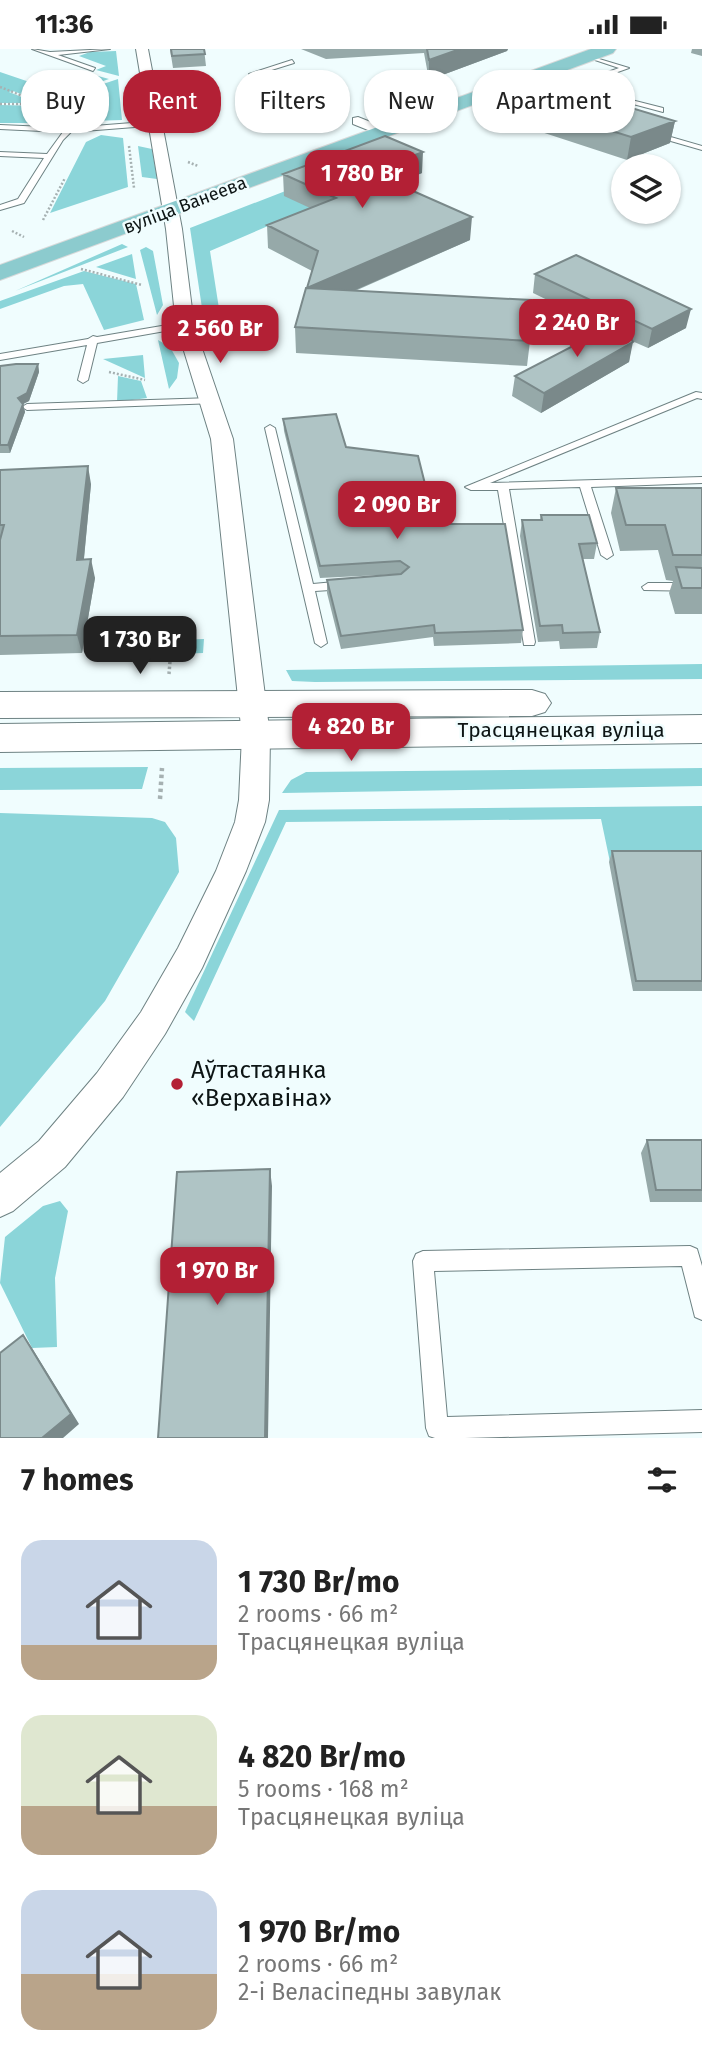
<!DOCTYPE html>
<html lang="en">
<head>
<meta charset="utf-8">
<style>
	:root { --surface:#fff; --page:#f6f6f6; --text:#222; --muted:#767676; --accent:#b32035 }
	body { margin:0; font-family:"Fira Sans",sans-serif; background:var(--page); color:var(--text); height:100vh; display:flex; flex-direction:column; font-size:26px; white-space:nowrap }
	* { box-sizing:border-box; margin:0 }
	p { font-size:23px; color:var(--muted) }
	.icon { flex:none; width:38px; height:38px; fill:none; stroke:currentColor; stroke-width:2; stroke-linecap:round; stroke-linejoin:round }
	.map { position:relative; height:1389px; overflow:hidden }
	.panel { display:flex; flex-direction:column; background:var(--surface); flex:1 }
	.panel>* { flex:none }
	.guide { position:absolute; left:21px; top:21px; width:662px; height:63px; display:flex; gap:14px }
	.fabs { position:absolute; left:611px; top:105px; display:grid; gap:14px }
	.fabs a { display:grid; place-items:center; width:70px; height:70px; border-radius:50%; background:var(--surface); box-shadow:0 2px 5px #0004; font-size:35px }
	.price { position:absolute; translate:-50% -60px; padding:0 16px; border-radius:14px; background:var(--accent); color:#fff; font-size:23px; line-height:46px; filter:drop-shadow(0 2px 4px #0008) }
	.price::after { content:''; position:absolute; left:50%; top:42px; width:21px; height:16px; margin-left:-10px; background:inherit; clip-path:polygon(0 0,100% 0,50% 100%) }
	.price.on { background:#222; color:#fff }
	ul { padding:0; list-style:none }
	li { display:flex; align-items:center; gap:21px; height:175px; padding:0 21px }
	li span { display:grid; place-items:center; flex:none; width:196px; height:140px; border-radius:21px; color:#555 }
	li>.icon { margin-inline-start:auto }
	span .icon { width:84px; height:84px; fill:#fffc; stroke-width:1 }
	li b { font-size:30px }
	h2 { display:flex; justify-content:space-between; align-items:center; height:84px; padding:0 21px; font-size:30px }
	.tag { padding:0 24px; border-radius:28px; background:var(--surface); box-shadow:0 2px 5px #0004; font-size:24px; line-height:63px }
	.tag.on { background:var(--accent); color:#fff }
	.status { display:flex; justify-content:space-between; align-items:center; height:49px; padding:0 35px; background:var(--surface); direction:ltr }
	.status svg { height:19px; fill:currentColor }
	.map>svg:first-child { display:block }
	.green { fill:#8bd5d9 }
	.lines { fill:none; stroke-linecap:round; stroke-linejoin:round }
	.lane-casing { stroke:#6e8283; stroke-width:2 }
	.street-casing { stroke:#6e8283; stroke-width:2 }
	.secondary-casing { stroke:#6e8283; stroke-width:2 }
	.primary-casing { stroke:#d8dada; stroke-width:2 }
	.path-far2 { stroke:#a6b1b2; stroke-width:2.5; stroke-dasharray:2 2; stroke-linecap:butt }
	.path-far1 { stroke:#a6b1b2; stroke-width:3.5; stroke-dasharray:2.5 2.5; stroke-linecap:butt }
	.path { stroke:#a6b1b2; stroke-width:4.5; stroke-dasharray:3.5 3.5; stroke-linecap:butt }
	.lane { fill:#fff; fill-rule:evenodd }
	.street { fill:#fff; fill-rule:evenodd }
	.secondary { fill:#fff; fill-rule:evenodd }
	.primary { fill:#8ccbce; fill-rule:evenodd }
	.wall { fill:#96a9a9 }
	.shaded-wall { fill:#7a898a }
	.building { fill:#afc4c5; stroke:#7a898a; stroke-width:2 }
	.poi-dot { fill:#b32035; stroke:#f0fdfe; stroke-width:2.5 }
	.labels { text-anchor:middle; stroke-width:5; stroke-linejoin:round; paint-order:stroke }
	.far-street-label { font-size:18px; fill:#0d1515; stroke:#f0fdfe }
	.street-label { font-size:21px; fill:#0d1515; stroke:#f0fdfe }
	.near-poi-label { font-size:24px; fill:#0d1515; stroke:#f0fdfe; text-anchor:start }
</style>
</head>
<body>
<div class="status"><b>11:36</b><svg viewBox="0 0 49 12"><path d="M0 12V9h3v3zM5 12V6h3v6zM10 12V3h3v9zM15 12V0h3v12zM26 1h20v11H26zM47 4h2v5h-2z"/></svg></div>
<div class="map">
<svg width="702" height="1389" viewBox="0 0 702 1389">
	<rect width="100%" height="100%" fill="#f0fdfe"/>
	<path class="green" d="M116,2L119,27L96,21L106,17L79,7L90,3Z
		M76,21L109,30L43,53L13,42L9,43L37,54H0V23L56,42L85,32L66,24Z
		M118,30L122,71L91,72L97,37Z
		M93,39L87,70L46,55Z
		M0,56L43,57L87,74H0Z
		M101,86L123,89L128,138L50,164L86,93Z
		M138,97L152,100L157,130L142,128Z
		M347,118L310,159L210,202L225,298L208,299L190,179Z
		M122,195L128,198L15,242Z
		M146,198L153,202L163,256L157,266L140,201Z
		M132,205L136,230L96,218Z
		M84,222L136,235L144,271L104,281L83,235L64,237L0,260V252Z
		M158,291L170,298L179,314L177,329L169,340Z
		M143,306L145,329L103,310Z
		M118,327L141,332L147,349L117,353Z
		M204,590L203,604L149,606L150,592Z
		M702,615V630L315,633L292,632L286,621Z
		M148,718L142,740L0,741V719Z
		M702,719V737L282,744L291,731L306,723Z
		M702,757V812L610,813L601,770L286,773L194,972L185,963L279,761Z
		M0,764L152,769L165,773L176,789L179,823L105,952L0,1078Z
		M60,1152L68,1162L55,1229L57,1298L32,1299L0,1234L5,1188L43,1157Z"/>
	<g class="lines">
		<defs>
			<path id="lane" d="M32,0L50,3L110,0L58,6L95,19L93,22Z
				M586,6L629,19L584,35L592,41L663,59V63L588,43L577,36V34L619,19L586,8Z
				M292,11L294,14L252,27L249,25Z
				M534,60L541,62L511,77L504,75Z
				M157,72L160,76L71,83L63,91L24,154L0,161V156L18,150L44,109L0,107V103L47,105L63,83L0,80V76L69,79Z
				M650,82L702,97V101L650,86Z
				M185,273L190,276L188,278L97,294L88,331L83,334L78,331L87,296L0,311V305L88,290L93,287L97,288Z
				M696,343L702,344V350L697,349L490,434L702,428V434L591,438L613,506L607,510L601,506L580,438L509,440L535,593L534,596H524L498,441H471L465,438Z
				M212,349L216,350V354L27,361L22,358L27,355Z
				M270,376L275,379L313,535L345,532L351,536L345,540L315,542L327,594L321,598L315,594L265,379Z
				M648,534H702V542L644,541L642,538Z
				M690,1197L697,1200L702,1217V1271L695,1268L682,1217L434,1222L447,1368L702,1361V1383L465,1389H435L429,1387L426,1379L413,1212L416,1205L423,1202Z"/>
			<path id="street" d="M136,0H148L182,180L194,276L233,390L270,687L269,751L265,773L246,822L202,919L165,985L123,1048L65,1118L13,1162L0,1168V1124L39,1092L97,1024L141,963L178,899L216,822L235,773L239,751L242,687L211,390L176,276L166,180Z
				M358,68L388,80L390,83L383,87L353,75V69Z"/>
			<path id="secondary" d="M532,641L545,645L551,654L545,663L532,667L0,669V643Z
				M702,666V694L0,703V675Z"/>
			<path id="primary" d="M591,0H616L613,4L0,231V216Z"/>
		</defs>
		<use href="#lane" class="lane-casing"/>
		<use href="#street" class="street-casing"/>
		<use href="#secondary" class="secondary-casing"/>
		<use href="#primary" class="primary-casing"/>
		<path class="path-far2" d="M0,38L48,57
			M0,55H42L87,39
			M90,61L95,39
			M129,97L134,139
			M188,113L198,117
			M43,171L65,129
			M12,182L24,188
			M81,220L142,236
			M109,323L145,331"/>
		<path class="path-far1" d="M169,625L170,612"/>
		<path class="path" d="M160,750L162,719"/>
		<use href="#lane" class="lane"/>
		<use href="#street" class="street"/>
		<use href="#secondary" class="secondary"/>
		<use href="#primary" class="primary"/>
	</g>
	<path class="wall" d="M170,0H204L206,17L173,19Z
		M301,0H508L507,2L429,31L424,4L326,10Z
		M692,0H702V7L691,4Z
		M522,54L675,72L670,94L627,111L520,76Z
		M422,124L396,135L470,191L355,242L530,292L527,317L296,304L295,278L312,222L268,199L267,176L310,159L284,147L283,125Z
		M535,225L686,279L648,299L632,292L629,313L541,364L512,347L515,327L607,280L533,244Z
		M38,315L39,323L29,352L23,355L25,363L10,404H0V317Z
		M283,370L346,398L435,475L523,581L521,594L434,597L433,588L341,600L327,544V531L401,525L320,529L284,382Z
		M0,421L91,435L84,510L95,529L82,604L0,606Z
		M616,439H702V565H675L669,544L673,532L666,531L658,501L620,502L611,464Z
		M541,466L597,494L594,510H583L600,583L597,599L560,600L559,592L538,593L520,487L522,471H540Z
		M612,802H702V942H633L609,813Z
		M647,1091H702V1153H650L641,1104Z"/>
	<path class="shaded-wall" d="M460,0H508L507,2L429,31V11Z
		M675,72L670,94L627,111L631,88Z
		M423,103L422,124L370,145V123Z
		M472,168L470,191L307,262V239Z
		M691,260L686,279L648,299L652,280Z
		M633,293L629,313L541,364L544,344Z
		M38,315L39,323L29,352L23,355L25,363L10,404L8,396L18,349Z
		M88,417L91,435L82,529L77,511Z
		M91,510L95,529L82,604L77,586Z
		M270,1120L272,1137L268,1389H265Z
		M23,1286L32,1299L79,1375L63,1389H42Z"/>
	<path class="building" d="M171,0H204L205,5L172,7Z
		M427,0H460L429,11Z
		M555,39H565L675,72L631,88L522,54Z
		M385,87L423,103L370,123L472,168L307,239L318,202L267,176L336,149L283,125Z
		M576,206L691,260L652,280L535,225Z
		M306,239L531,251L530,292L295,278Z
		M621,272L633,293L544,344L515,327Z
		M16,315H38L27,344L18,349L23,355L8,396H0V317Z
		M336,365L346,398L418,407L435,475H505L523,581L435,584L434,576L341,587L327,531L401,525L409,518L400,512L320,517L283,370Z
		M88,417L77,511L91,510L77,586L0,587V491L4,476H0V421Z
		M616,439H702V506H673L665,476H626Z
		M541,466H589L597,494L579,495L600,583L563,584L562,576L540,577L522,471H542Z
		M676,518L702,519V539H682Z
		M612,802H702V932H636Z
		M647,1091H702V1141H656Z
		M270,1120L265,1389H158L177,1123Z
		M23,1286L71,1365L42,1389H0V1304Z"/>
	<circle class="poi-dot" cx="177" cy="1035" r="7"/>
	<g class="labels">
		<g class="far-street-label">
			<text transform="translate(185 156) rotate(-21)" y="6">вуліца Ванеева</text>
		</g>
		<g class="street-label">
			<text x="561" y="688">Трасцянецкая вуліца</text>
		</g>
		<g class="near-poi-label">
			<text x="191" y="1029">Аўтастаянка<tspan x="191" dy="28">«Верхавіна»</tspan></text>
		</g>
	</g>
</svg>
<div class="fabs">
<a><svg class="icon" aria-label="layers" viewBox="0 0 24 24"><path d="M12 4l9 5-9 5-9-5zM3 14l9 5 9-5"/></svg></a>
</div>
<b class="price" style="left:362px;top:161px">1 780 Br</b>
<b class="price" style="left:577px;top:310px">2 240 Br</b>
<b class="price" style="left:220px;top:316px">2 560 Br</b>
<b class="price" style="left:397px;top:492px">2 090 Br</b>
<b class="price on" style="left:140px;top:627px">1 730 Br</b>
<b class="price" style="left:351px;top:714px">4 820 Br</b>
<b class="price" style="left:217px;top:1258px">1 970 Br</b>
<div class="guide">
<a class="tag">Buy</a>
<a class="tag on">Rent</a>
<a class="tag">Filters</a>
<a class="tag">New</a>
<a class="tag">Apartment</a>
</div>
</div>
<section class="panel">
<h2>7 homes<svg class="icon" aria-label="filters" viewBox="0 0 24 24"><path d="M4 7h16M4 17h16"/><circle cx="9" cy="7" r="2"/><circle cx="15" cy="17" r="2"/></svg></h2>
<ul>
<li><span style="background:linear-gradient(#c9d6e8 75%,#b9a48a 0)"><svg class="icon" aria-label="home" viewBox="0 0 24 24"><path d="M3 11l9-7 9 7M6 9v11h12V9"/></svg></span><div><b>1 730 Br/mo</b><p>2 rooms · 66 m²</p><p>Трасцянецкая вуліца</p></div></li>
<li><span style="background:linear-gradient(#dfe7d0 65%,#b9a48a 0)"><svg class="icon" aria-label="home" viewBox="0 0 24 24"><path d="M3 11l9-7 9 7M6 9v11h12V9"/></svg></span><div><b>4 820 Br/mo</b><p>5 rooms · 168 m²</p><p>Трасцянецкая вуліца</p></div></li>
<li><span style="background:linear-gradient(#c9d6e8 60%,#b9a48a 0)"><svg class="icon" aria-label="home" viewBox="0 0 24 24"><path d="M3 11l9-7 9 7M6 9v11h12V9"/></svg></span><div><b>1 970 Br/mo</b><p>2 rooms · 66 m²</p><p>2-і Веласіпедны завулак</p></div></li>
</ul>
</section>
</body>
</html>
